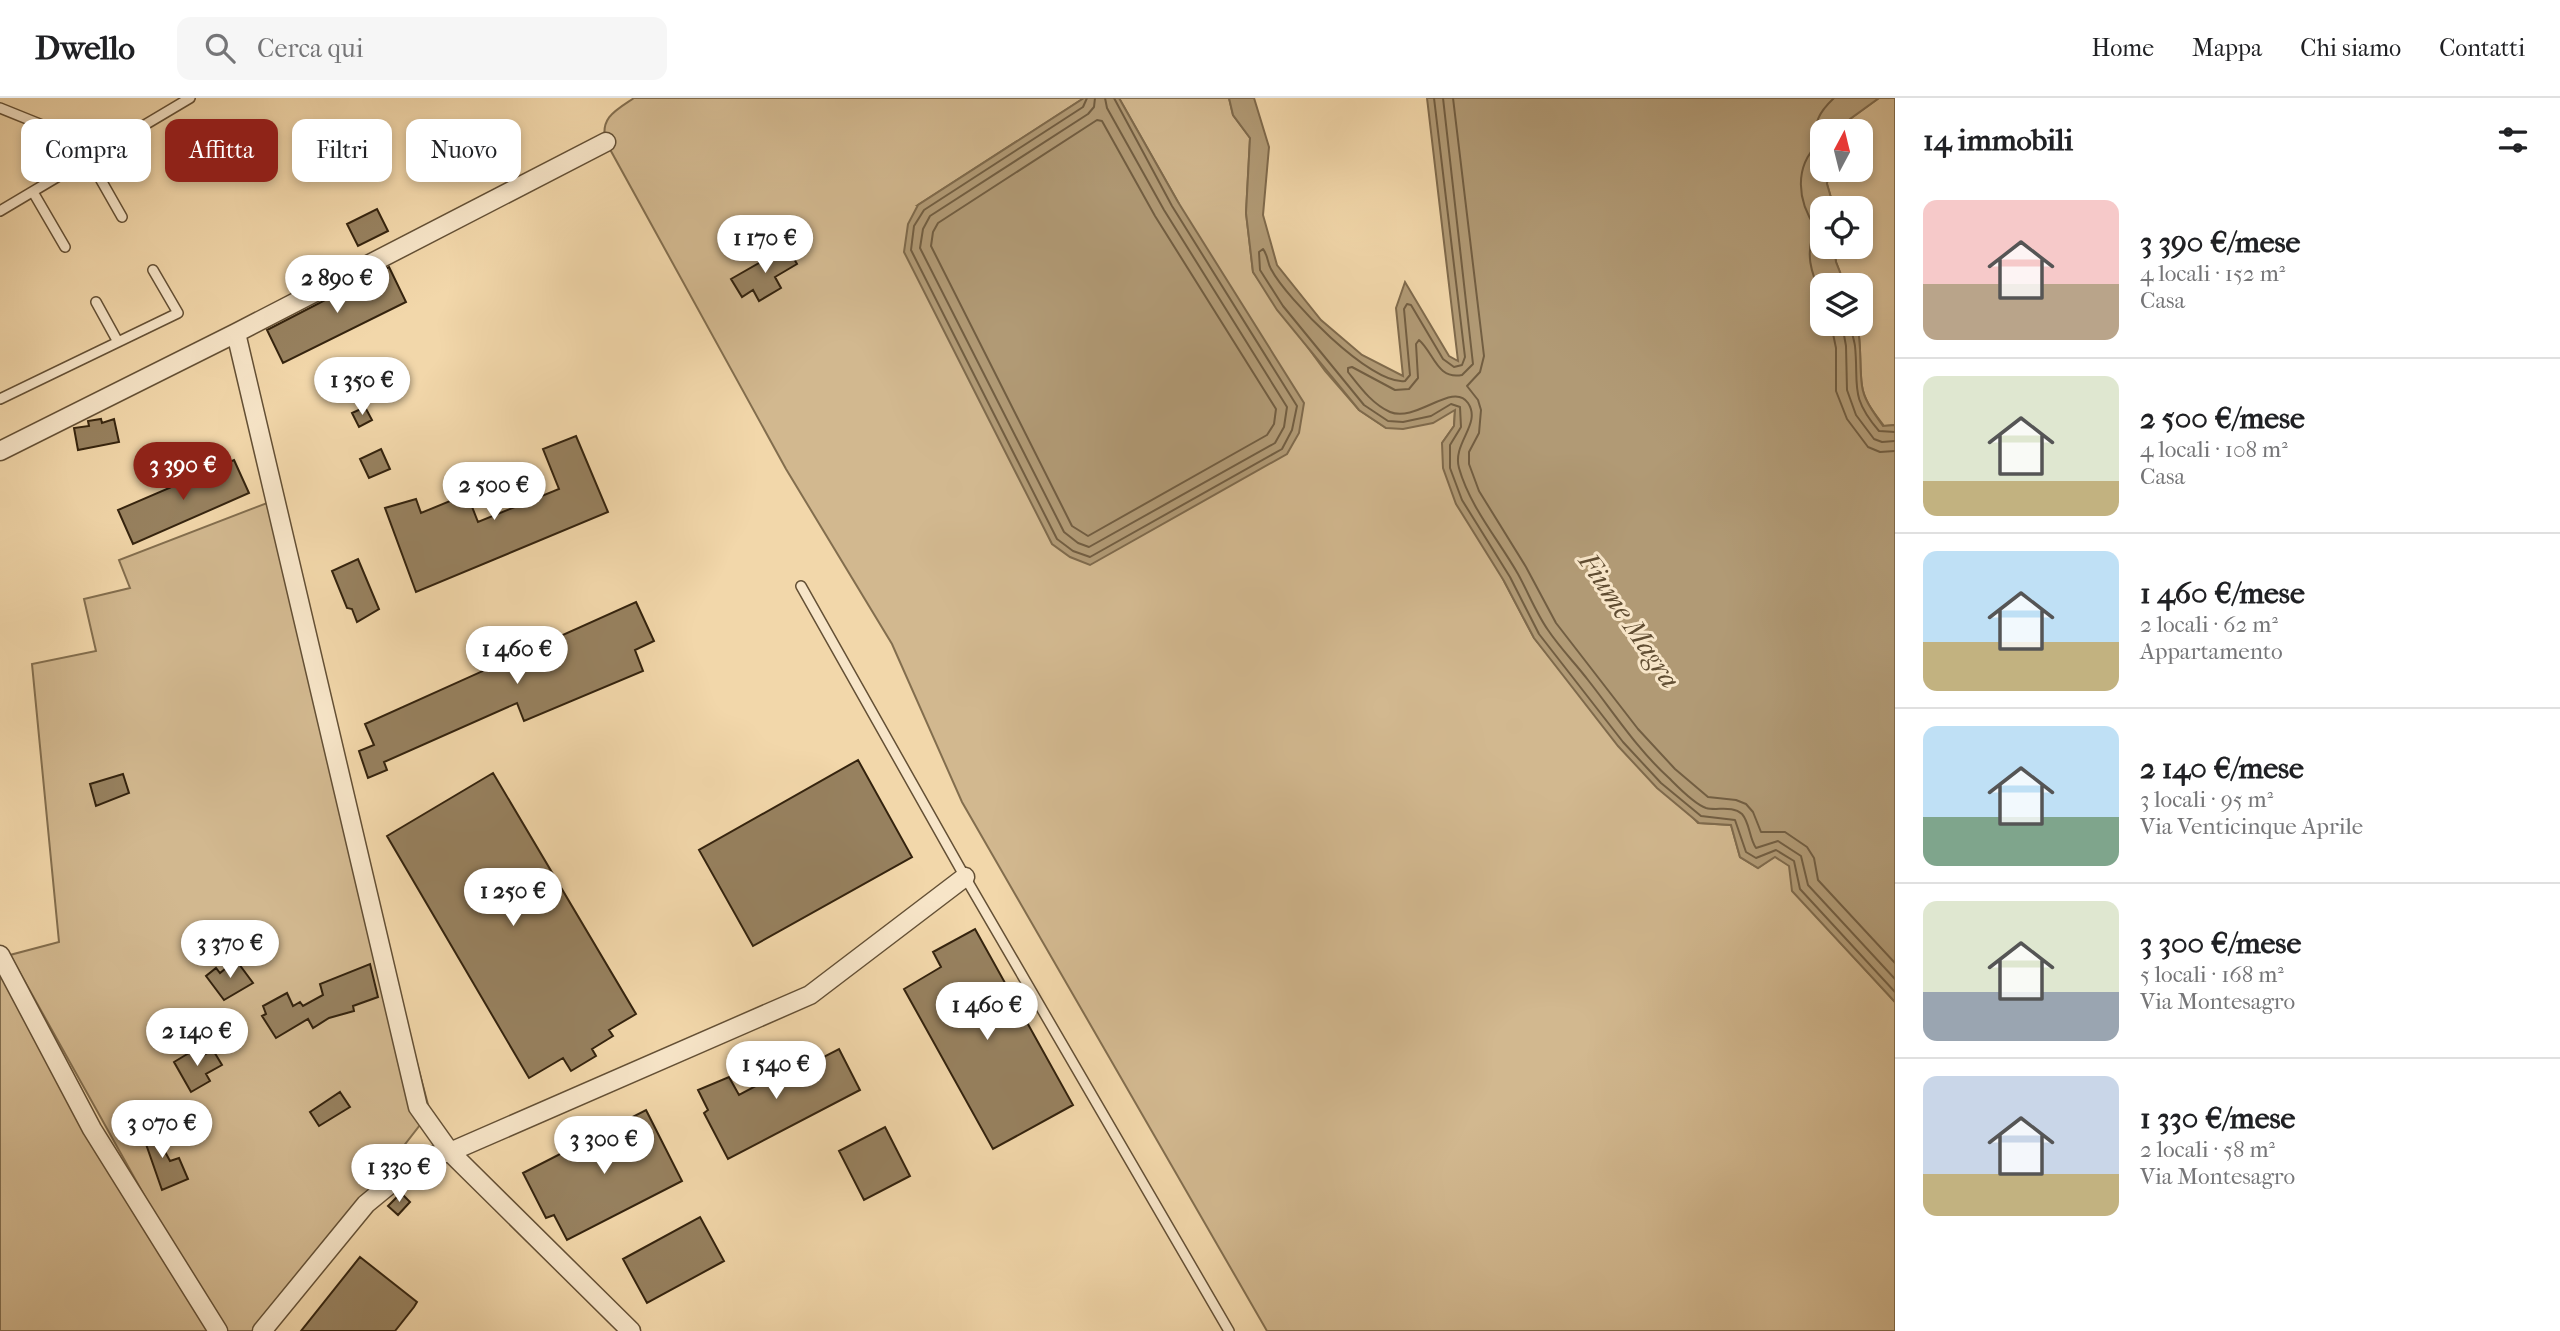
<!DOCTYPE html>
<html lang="it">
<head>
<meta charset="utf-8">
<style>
	:root { --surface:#fff; --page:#f6f6f6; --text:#202124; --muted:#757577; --line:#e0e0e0; --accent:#8f2418 }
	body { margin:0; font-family:"IM FELL French Canon",serif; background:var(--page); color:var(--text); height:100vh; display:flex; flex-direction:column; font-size:26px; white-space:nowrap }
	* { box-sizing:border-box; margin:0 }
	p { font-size:23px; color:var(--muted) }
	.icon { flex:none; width:38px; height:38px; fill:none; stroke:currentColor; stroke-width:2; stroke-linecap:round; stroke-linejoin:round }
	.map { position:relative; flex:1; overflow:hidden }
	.drawer { display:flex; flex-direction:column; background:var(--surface); width:665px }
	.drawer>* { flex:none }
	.hud { position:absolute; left:21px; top:21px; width:665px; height:63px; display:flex; gap:14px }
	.needle { width:46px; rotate:7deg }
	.tools { position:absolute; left:1810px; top:21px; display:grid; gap:14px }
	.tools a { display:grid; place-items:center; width:63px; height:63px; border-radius:14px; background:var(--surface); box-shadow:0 4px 10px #0003; font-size:35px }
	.price { position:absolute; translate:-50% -60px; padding:0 16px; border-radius:24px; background:#fff; color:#222; font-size:23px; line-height:46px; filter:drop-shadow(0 2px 4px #0008) }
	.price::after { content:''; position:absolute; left:50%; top:42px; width:21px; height:16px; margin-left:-10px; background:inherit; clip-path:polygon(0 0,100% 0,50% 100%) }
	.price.on { background:var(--accent); color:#fff }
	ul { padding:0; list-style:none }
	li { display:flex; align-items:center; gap:21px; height:175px; padding:0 28px }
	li+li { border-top:2px solid var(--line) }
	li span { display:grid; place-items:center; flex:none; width:196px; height:140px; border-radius:14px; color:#555 }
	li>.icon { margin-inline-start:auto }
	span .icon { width:84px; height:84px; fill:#fffc; stroke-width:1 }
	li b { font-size:30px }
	h2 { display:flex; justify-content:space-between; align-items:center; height:84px; padding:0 28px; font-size:30px }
	.chip { padding:0 24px; border-radius:14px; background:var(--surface); box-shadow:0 4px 10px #0003; font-size:24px; line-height:63px }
	.chip.on { background:var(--accent); color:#fff }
	header { display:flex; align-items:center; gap:42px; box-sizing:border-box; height:98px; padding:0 35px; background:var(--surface); border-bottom:2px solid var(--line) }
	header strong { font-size:33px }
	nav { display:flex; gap:38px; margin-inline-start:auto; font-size:24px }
	.search { width:490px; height:63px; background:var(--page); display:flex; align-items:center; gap:18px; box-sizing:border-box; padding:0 24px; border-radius:14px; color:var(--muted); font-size:26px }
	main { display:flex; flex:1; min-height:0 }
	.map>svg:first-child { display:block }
	.green { fill:#d2b88f; stroke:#836e4e; stroke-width:2 }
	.water { fill:#b19a75; stroke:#7f6a4c; stroke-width:2 }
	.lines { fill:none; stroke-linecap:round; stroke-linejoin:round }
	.shore { stroke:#725e42; stroke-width:2 }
	.building { fill:#97815f; stroke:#34230e; stroke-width:2 }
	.service-casing { stroke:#645035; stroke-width:12 }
	.minor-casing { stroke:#645035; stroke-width:21 }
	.service { stroke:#f7e5c8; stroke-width:9 }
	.minor { stroke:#f7e5c8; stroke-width:18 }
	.labels { text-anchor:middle; stroke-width:6; stroke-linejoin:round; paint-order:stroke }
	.water-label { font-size:28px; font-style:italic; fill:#604d32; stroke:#f7e5c8 }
</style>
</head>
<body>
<header>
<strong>Dwello</strong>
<div class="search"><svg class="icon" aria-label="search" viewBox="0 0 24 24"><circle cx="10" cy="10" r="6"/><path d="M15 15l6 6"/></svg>Cerca qui</div>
<nav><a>Home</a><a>Mappa</a><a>Chi siamo</a><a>Contatti</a></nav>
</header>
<main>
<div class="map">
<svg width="1895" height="1233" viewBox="0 0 1895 1233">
	<rect width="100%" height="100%" fill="#f2d7aa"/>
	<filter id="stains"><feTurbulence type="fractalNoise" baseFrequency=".00286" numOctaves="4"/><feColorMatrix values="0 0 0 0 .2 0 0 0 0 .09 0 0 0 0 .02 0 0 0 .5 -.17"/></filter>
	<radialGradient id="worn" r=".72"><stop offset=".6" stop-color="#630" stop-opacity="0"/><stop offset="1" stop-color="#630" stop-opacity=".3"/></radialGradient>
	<path class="green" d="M634,0H1084L918,107L1178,104L1119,0H1229L1233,17L1250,40L1246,115L1253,174L1325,273L1359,312L1386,330L1455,311L1454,328L1442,345L1504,483L1534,540L1575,590L1698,725L1731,727L1740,759L1758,770L1775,758L1790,768L1793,793L1895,904V1233H1267L962,704L892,546L786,371L606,44C599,20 616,12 634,0Z
		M1879,0H1895V327L1884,328C1875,316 1864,303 1862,288C1859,267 1862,247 1857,226H1860V187H1845L1836,164L1834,149H1860V110H1834L1827,86L1828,72H1860V33H1840L1850,21Z
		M267,405L430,1014L260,1233H220L10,857L59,844L32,566L96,553L84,501L130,490L119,462Z
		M0,863L214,1233H0Z"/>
	<path class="water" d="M1084,0H1119L1178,104L1304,305L1299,335L1287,356L1090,467L1070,459L1052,446L904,154L908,126L918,107Z
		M1229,0H1254L1269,49L1263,117L1277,167L1321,222L1362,257L1403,278L1396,210L1405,184L1449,258L1458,263L1427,0H1879L1850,21L1840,33H1822V72H1828L1827,86L1834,110H1822V149H1834L1836,164L1845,187H1822V226H1857C1862,247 1859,267 1862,288C1864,303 1875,316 1883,328L1895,327V904L1792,793L1789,768L1775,759L1758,770L1740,759L1731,727L1699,725L1657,690L1618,648L1534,540L1504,483L1456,406L1443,370L1442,345L1454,328L1455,312L1433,325L1403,331L1386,330L1359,312L1277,212L1253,174L1246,115L1250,40L1233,17Z"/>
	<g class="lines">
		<path class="shore" d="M1087,0L1083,9L924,112L914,128L911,152L1057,441L1073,453L1090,459L1282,351L1292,332L1297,308L1172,108L1114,0
			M1095,0L1094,9L1088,16L930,118L923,131L920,150L1064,434L1078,445L1089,449L1275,345L1284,329L1287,309L1164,112L1107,10L1105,0
			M1434,0L1465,259L1462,267L1454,269L1443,261L1411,207L1407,206L1404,211L1410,277L1405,283C1371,288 1286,200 1271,171C1267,164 1268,157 1263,151L1259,154L1260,172L1283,208L1364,307L1388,323L1403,324L1431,318L1451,306L1460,309L1461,329L1450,347V370L1462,402L1510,479L1539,536L1623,644L1661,685L1701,718L1735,722L1746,754L1756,760L1776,752L1794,763L1800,791L1895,894
			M1443,0L1473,266L1462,277C1437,282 1434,255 1419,242L1416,246L1418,280L1409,291L1395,292L1352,269L1348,270V274C1360,289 1372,306 1390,314C1416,325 1453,283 1468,305C1482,326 1452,345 1459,370C1470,409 1498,441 1518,476C1528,494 1536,515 1548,532C1560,550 1575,565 1588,582C1614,615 1637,651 1669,680C1678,689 1694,706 1706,710C1717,713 1732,707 1742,716C1750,725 1749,740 1756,750L1778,743L1801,758L1808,787L1895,881
			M1453,0L1484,258L1480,274L1467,288L1478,302L1481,312L1479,335L1469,354V366L1479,393L1526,469L1556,525L1638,631L1675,671L1708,699L1736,702L1746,706L1753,714L1761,734H1785L1807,749L1814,760L1818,782L1895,865
			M1097,22L1102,23L1155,118L1276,311L1274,326L1267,337L1088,438L1072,428L931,148L933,134L938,125Z
			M1822,199C1811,175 1804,154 1816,130C1797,103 1794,69 1818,46C1812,26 1819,14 1834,0
			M1831,226L1836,250V293L1847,321L1868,349L1880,354L1895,353
			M1842,226L1846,248L1847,292L1856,317L1874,341L1882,344L1895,343
			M1850,226C1851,233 1854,241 1855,248C1859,288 1849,298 1879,333L1895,334"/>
	</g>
	<path class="building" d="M377,111L388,133L358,148L347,126Z
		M787,149L797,166L775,179L781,190L759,203L753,192L742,199L731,181Z
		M389,169L406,204L283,265L267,232Z
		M365,309L372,322L359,329L352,315Z
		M101,321L102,325L114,321L119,344L78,352L74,330L89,328L88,323Z
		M576,338L608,414L416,494L385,410L416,401L421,415L467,396L478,424L559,391L543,351Z
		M381,351L390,371L369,380L360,361Z
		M234,362L249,395L133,446L118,412Z
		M358,461L379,511L357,524L352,511L347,510L332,473Z
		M636,504L654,543L635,552L643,573L524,623L517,605L384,664L387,672L368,680L359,653L374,647L365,626Z
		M858,662L912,759L753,848L699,752Z
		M493,675L636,916L609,932L613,938L592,951L596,958L571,973L563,960L529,980L387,738Z
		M123,676L129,695L96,708L90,686Z
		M975,831L1073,1007L993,1051L904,891L941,869L933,854Z
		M236,862L253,885L224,902L206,878L216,870L220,875Z
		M370,866L378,899L353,908L354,913L329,920L313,930L308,921L276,940L262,918L266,916L263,908L287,895L293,908L300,904L303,908L323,897L320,886Z
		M199,949L204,957L213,952L222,967L206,976L210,983L191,994L174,964Z
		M839,951L860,992L728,1061L704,1015L708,1012L698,992L729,979L739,997L815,956L818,962Z
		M340,994L350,1009L319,1028L310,1014Z
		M646,1012L682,1083L567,1142L554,1117L546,1120L523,1075Z
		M148,1022L170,1063L179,1060L188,1081L162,1092L139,1026Z
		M885,1029L910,1078L864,1102L839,1053Z
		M401,1095L410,1104L398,1117L388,1108Z
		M700,1119L724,1163L647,1205L623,1161Z
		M360,1159L417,1204L414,1209L395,1233H301Z"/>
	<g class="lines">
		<defs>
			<path id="service" d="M0,10L57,33L89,61L122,119
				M33,94L65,149
				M0,113L190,0
				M118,244L178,215L153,172
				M0,301L118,244L96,204
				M801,488L965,779L1229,1233"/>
			<path id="minor" d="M236,235L418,1009L450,1054L810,897L965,779
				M0,353L236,235L606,44
				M0,857L92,1031L218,1233
				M262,1233L366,1106L422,1060L450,1054L631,1233"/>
		</defs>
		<use href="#service" class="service-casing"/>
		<use href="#minor" class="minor-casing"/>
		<use href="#service" class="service"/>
		<use href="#minor" class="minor"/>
	</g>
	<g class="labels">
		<g class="water-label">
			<text transform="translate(1630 522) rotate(56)" y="10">Fiume Magra</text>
		</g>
	</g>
	<rect width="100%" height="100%" filter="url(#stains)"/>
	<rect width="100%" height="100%" fill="url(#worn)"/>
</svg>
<div class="tools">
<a><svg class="needle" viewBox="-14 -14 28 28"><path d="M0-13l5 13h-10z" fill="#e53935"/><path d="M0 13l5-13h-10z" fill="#757577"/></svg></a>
<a><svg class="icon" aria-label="locate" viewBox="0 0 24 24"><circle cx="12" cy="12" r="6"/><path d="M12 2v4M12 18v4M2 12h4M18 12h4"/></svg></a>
<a><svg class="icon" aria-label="layers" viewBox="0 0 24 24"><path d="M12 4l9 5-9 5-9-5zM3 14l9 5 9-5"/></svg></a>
</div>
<b class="price" style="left:765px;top:177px">1 170 €</b>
<b class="price" style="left:337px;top:217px">2 890 €</b>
<b class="price" style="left:362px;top:319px">1 350 €</b>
<b class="price on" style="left:183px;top:404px">3 390 €</b>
<b class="price" style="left:494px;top:424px">2 500 €</b>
<b class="price" style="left:517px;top:588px">1 460 €</b>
<b class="price" style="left:513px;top:830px">1 250 €</b>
<b class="price" style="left:230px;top:882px">3 370 €</b>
<b class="price" style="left:987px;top:944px">1 460 €</b>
<b class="price" style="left:197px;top:970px">2 140 €</b>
<b class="price" style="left:776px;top:1003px">1 540 €</b>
<b class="price" style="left:162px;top:1062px">3 070 €</b>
<b class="price" style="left:604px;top:1078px">3 300 €</b>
<b class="price" style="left:399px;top:1106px">1 330 €</b>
<div class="hud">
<a class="chip">Compra</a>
<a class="chip on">Affitta</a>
<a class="chip">Filtri</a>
<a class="chip">Nuovo</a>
</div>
</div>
<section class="drawer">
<h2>14 immobili<svg class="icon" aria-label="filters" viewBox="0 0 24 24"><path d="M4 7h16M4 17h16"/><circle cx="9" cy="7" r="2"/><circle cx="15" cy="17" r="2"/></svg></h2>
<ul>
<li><span style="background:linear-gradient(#f6c9c9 60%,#b9a48a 0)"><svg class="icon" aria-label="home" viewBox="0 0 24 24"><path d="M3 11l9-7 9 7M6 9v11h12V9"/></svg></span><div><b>3 390 €/mese</b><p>4 locali · 152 m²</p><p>Casa</p></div></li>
<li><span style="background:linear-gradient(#dfe7d0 75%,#c2b280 0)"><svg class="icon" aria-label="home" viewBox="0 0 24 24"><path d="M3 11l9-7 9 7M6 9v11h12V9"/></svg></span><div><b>2 500 €/mese</b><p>4 locali · 108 m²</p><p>Casa</p></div></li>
<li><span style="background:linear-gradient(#bfe0f5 65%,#c2b280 0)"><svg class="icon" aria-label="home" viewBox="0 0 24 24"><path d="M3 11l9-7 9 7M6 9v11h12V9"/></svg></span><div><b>1 460 €/mese</b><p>2 locali · 62 m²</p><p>Appartamento</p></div></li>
<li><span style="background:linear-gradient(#bfe0f5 65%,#7fa58c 0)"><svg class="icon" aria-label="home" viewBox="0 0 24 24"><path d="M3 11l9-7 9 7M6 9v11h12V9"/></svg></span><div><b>2 140 €/mese</b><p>3 locali · 95 m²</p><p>Via Venticinque Aprile</p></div></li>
<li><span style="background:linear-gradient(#dfe7d0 65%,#9aa5b1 0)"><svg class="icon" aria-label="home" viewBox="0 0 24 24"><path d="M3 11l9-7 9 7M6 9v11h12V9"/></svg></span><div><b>3 300 €/mese</b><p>5 locali · 168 m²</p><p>Via Montesagro</p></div></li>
<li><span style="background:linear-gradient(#c9d6e8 70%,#c2b280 0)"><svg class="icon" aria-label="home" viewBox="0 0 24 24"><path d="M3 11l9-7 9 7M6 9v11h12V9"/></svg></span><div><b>1 330 €/mese</b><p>2 locali · 58 m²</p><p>Via Montesagro</p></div></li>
</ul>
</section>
</main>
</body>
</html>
